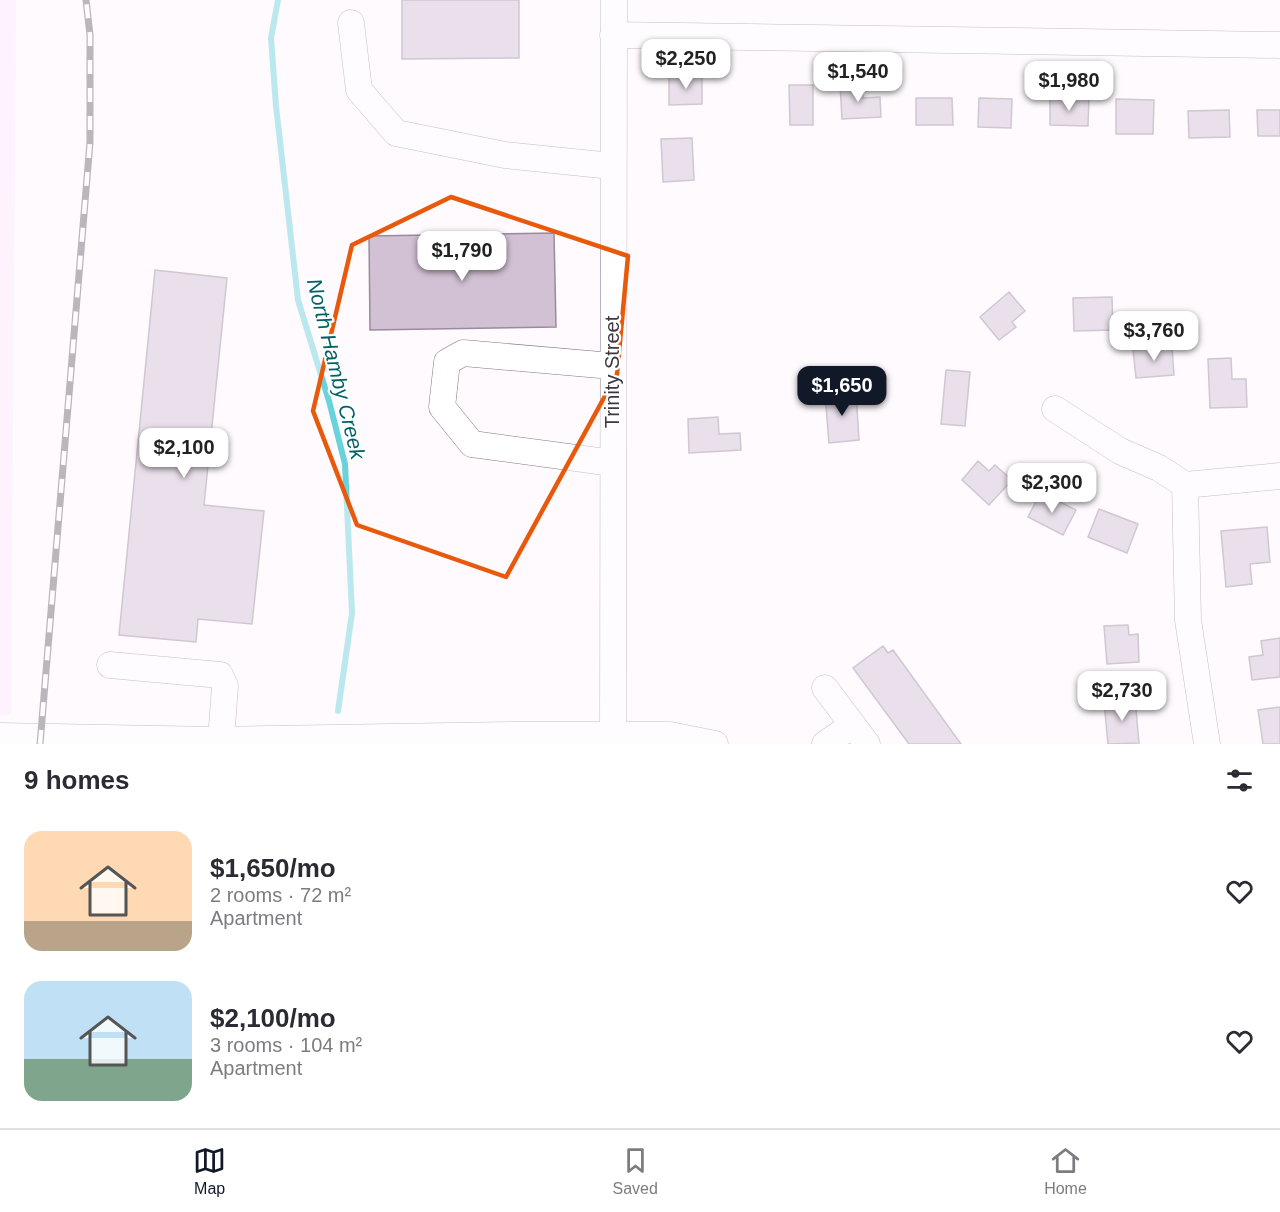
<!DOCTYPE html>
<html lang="en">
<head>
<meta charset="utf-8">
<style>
	:root { --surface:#fff; --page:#f7f7f7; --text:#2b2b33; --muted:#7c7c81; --line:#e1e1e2; --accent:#111827 }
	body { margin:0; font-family:Helvetica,sans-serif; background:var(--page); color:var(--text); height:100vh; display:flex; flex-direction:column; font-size:22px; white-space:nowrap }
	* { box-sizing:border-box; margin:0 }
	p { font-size:20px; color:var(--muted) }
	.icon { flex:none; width:33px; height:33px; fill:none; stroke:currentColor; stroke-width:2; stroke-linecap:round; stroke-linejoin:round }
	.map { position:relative; height:744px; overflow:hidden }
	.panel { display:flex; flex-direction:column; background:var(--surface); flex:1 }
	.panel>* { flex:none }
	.price { position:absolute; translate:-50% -51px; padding:0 14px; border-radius:12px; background:#fff; color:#222; font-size:20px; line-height:39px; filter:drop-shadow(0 2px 3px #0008) }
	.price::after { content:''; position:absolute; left:50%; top:36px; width:18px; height:14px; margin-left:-9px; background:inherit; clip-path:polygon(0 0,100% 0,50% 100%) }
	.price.current { background:var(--accent); color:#fff }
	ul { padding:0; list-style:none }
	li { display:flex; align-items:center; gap:18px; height:150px; padding:0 24px }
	li span { display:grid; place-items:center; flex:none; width:168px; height:120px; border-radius:18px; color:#555 }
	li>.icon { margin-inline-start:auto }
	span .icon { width:72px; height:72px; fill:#fffc; stroke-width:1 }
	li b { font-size:26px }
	h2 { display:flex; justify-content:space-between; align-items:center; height:72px; padding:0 24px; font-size:26px }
	.tabs { display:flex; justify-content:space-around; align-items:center; height:84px; border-top:2px solid var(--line); background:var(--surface); font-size:16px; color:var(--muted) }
	.tabs a { display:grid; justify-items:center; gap:3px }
	.tabs .current { color:var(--accent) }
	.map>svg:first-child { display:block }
	.built { fill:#fce9fe }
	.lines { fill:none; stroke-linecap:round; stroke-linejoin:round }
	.stream { stroke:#69d3db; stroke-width:6 }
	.building { fill:#d2c0d4; stroke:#9a8a9c; stroke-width:1.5 }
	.minor-casing { stroke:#867587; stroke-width:27 }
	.minor { stroke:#fff; stroke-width:26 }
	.rail-casing { stroke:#6b646b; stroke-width:7 }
	.rail { stroke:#fff; stroke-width:4.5; stroke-dasharray:14; stroke-linecap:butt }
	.marked { fill:none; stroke:#e8590c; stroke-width:4.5; stroke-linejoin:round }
	.labels { text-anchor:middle; stroke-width:4.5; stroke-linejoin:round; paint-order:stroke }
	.street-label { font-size:20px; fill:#3e373f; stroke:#fff }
	.water-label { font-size:21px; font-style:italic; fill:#006167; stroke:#fff }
</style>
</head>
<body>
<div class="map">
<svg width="1280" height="744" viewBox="0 0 1280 744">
	<rect width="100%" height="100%" fill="#fefafe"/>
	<path class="built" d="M0,0H16L11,715H0Z"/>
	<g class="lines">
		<path class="stream" d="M278,0L271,38L276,106L298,300L329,401L345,464L352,613L338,711"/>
	</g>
	<path class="building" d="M402,0H519V58L402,59Z
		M702,75V104L669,105V76Z
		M862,84L863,98L880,97L881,117L842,119L840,85Z
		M789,85H813V125H790Z
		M916,98H952L953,125H916Z
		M979,98L1012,99L1011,128L978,127Z
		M1050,98H1089L1088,126L1050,125Z
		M1116,99L1154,100L1153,134H1116Z
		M1229,110L1230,137L1189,138L1188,111Z
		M1257,110H1280V136H1258Z
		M692,138L694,180L663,182L661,139Z
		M554,233L556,327L370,330L369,236Z
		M155,270L227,278L204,505L264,511L252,624L198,619L196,642L119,635Z
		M1009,292L1025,311L1012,322L1016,327L999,340L980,317Z
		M1112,297L1113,330L1074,331L1073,298Z
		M1172,347L1174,375L1136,378L1133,350Z
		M1231,358L1232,379H1246L1247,407L1210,408L1208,359Z
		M946,370L970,372L965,426L941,424Z
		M856,392L859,440L829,443L825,394Z
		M718,417L719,434L740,433L741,450L689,453L688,419Z
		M978,461L989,471L995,465L1012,480L989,505L962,480Z
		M1041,492L1076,510L1063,535L1028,517Z
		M1099,509L1138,524L1127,553L1088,537Z
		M1267,527L1270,562L1250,564L1252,584L1226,587L1221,531Z
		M1128,625L1129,635L1138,634L1139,662L1107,664L1104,626Z
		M1280,638V677L1252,680L1249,657L1263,655L1261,641Z
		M883,646L888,653L893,650L961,744H909L853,668Z
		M1135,699L1139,743L1108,744L1104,702Z
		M1280,707V744H1263L1258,710Z"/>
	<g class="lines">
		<defs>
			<path id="minor" d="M351,23L359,90L396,133L505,155L612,166
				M613,35L1280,45
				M612,366L463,353L447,362L442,407L472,444L613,463
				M1055,409L1120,451L1159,468L1185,485L1280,476
				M1185,485L1188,620L1207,744
				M110,665L220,675L225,686L221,740
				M825,688L867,744
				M0,736L214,740L511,735H670L715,744
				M613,744L614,0
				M825,744L853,725"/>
		</defs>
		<use href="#minor" class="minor-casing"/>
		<use href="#minor" class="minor"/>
		<defs>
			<path id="rail" d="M40,744L90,142V35L86,0"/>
		</defs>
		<use href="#rail" class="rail-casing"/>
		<use href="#rail" class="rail"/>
	</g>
	<path d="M0 0H1280V744H0ZM451,197L628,256L617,374L506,577L357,525L313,411L352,245Z" fill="#fefafe" fill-opacity=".55" fill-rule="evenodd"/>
	<path class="marked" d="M451,197L628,256L617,374L506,577L357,525L313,411L352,245Z"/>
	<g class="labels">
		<g class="street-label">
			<text transform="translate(612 372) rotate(-90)" y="7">Trinity Street</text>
		</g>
		<g class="water-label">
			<text transform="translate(336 369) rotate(76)" y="7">North Hamby Creek</text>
		</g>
	</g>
</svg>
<b class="price" style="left:686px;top:90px">$2,250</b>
<b class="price" style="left:858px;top:103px">$1,540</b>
<b class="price" style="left:1069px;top:112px">$1,980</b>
<b class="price" style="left:462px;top:282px">$1,790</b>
<b class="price" style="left:1154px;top:362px">$3,760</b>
<b class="price current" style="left:842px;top:417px">$1,650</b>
<b class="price" style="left:184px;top:479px">$2,100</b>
<b class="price" style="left:1052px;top:514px">$2,300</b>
<b class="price" style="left:1122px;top:722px">$2,730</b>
</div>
<section class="panel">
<h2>9 homes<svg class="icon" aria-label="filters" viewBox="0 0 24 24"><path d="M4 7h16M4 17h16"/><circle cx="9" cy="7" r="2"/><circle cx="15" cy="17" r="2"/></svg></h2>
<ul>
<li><span style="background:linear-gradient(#ffd9b3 75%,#b9a48a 0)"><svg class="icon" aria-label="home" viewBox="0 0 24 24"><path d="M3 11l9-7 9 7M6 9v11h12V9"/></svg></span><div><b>$1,650/mo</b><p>2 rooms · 72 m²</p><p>Apartment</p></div><svg class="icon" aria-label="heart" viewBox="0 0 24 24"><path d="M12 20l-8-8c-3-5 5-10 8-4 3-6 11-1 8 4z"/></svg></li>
<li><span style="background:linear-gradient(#bfe0f5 65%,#7fa58c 0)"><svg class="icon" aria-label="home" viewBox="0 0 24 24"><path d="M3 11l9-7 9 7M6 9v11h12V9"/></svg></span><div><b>$2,100/mo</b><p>3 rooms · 104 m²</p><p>Apartment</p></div><svg class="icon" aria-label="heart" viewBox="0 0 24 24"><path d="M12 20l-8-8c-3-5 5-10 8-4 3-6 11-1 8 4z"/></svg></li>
</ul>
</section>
<nav class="tabs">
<a class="current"><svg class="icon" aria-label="map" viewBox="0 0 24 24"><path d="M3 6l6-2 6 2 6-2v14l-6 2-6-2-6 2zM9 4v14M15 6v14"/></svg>Map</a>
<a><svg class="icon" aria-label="saved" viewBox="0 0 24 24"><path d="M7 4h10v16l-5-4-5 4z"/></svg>Saved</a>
<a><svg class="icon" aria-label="home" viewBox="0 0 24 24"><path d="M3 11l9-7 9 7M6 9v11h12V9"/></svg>Home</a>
</nav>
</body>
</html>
